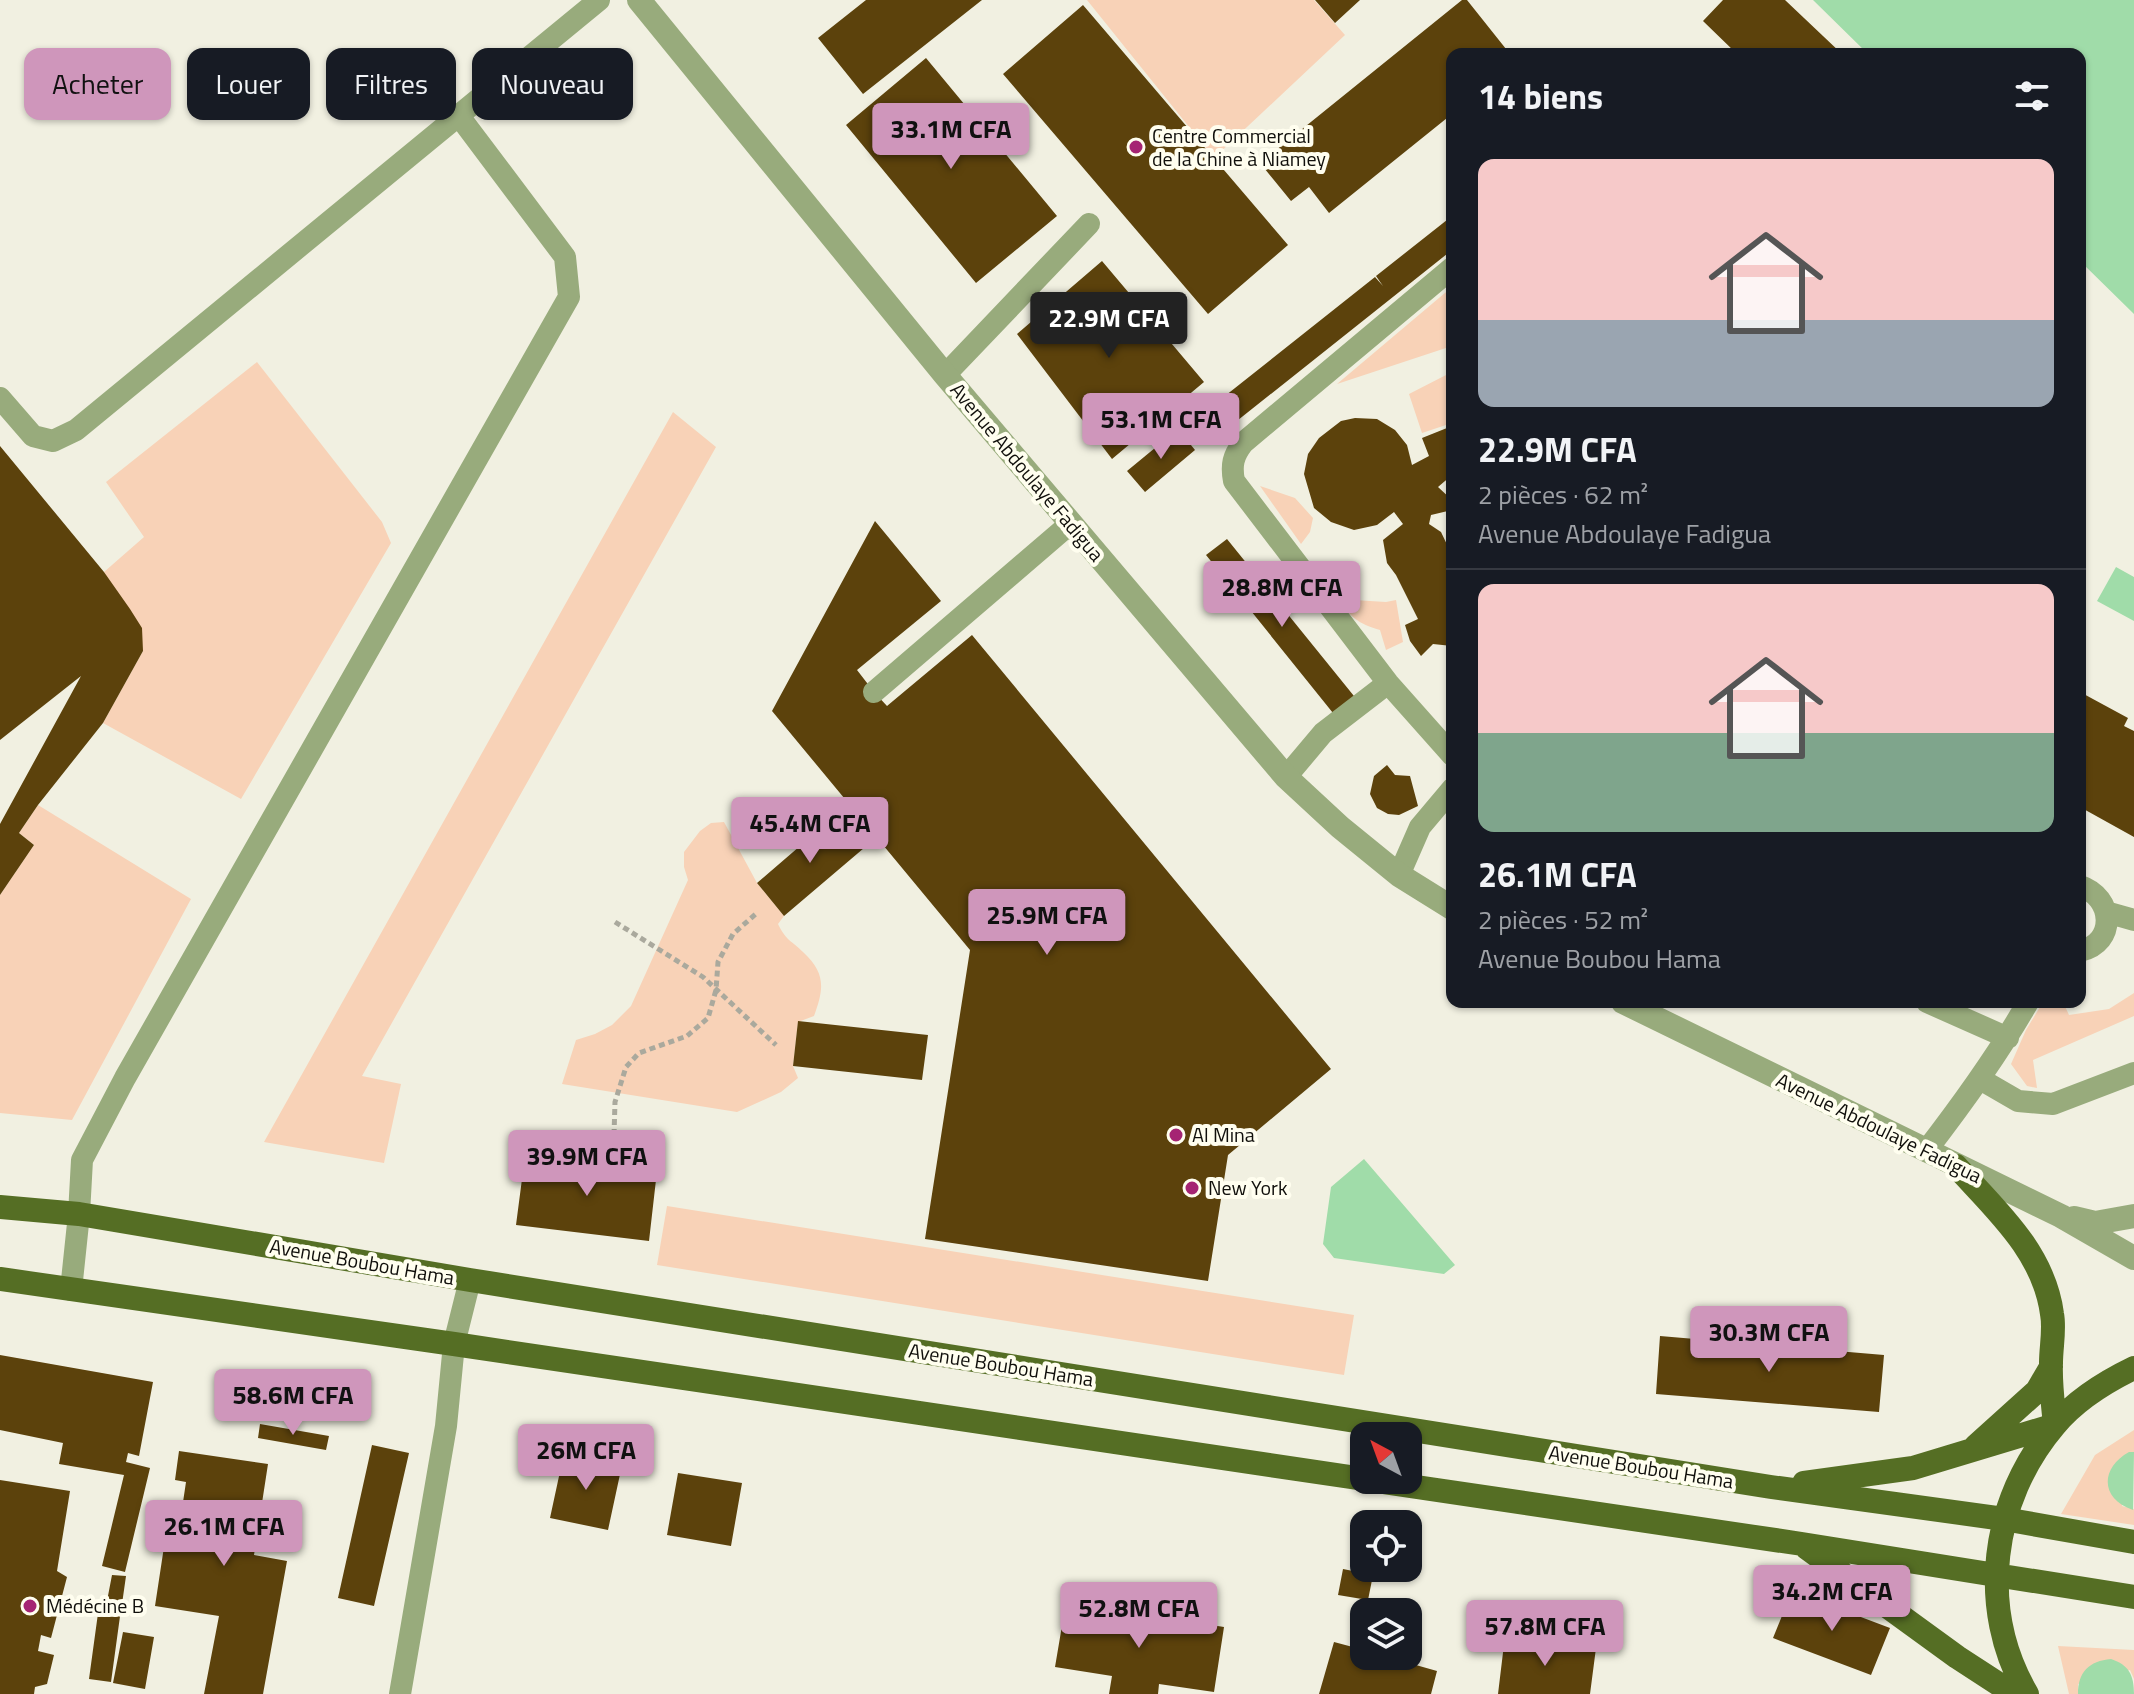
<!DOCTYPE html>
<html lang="fr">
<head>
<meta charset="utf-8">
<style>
	:root { --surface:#171b24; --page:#242831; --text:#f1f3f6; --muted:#9ea1a6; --line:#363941; --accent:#cf96bb }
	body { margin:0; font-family:"Titillium Web",sans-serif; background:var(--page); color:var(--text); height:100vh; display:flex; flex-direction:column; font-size:30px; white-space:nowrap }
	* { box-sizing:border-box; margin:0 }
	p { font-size:26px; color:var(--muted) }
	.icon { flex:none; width:44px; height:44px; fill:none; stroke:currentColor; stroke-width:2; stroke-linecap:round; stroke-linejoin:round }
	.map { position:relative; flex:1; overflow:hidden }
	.panel { position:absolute; left:1446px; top:48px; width:640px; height:960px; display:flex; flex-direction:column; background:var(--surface); border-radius:16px; box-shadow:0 2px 6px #0004 }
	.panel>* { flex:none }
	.guide { position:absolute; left:24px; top:48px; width:760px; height:72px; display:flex; gap:16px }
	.needle { width:52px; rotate:319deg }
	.fabs { position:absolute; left:1350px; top:1422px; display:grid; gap:16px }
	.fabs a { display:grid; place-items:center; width:72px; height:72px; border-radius:16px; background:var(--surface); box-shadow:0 2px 6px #0004; font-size:40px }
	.price { position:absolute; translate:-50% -68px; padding:0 18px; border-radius:8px; background:var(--accent); color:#111; font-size:26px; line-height:52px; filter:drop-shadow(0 2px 4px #0008) }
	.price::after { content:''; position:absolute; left:50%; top:48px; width:24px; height:18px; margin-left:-12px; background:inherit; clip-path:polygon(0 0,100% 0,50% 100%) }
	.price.selected { background:#222; color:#fff }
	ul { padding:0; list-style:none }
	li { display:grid; align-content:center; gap:16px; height:424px; padding:0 32px }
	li+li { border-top:2px solid var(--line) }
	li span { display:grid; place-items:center; height:248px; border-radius:16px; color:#555 }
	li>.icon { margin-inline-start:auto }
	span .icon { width:144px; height:144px; fill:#fffc; stroke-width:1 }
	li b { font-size:34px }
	h2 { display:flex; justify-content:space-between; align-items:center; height:96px; padding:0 32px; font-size:34px }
	.chip { padding:0 28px; border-radius:16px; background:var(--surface); box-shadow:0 2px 6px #0004; font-size:28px; line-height:72px }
	.chip.selected { background:var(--accent); color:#111 }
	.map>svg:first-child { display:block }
	.green { fill:#f8d2b7 }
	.water { fill:#a0dca9 }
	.building { fill:#5c420c }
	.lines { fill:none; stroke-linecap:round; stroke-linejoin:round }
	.path { stroke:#aaa99d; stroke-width:5; stroke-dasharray:6 4; stroke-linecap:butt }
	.service { stroke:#98ab7c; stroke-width:22 }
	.tertiary { stroke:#98ab7c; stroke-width:24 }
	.primary { stroke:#556e24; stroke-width:24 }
	.poi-dot { fill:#a52473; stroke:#fffeef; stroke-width:3 }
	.labels { text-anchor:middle; stroke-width:8; stroke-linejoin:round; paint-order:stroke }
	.poi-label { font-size:20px; fill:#100f0b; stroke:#fffeef; text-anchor:start }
	.street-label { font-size:20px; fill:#100f0b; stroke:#fffeef }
</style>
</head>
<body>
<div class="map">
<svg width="2134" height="1694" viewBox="0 0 2134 1694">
	<rect width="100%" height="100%" fill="#f1f0e1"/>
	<path class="green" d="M1087,0H1314L1345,35L1214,158Z
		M1452,287V346L1337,384Z
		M257,362L382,522L391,543L241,799L103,723L143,651L104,572L144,537L106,482Z
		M1448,374L1452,376V423L1422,433L1409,394Z
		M673,412L716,447L362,1076L401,1084L384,1163L264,1142Z
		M1260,486L1295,498L1313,518L1310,532L1301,544Z
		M1341,592L1354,600L1386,602L1396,600L1403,642L1386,650L1380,630C1357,623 1352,618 1337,599Z
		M38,805L191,899L72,1120L0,1113V895L34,845L19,833Z
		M724,822L757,883L784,916L778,924C787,942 791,940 803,952C826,973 824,989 814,1016L798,1022L793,1066L798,1078L781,1092L737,1112L562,1084L576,1040L595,1034L612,1025L631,1006L688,880L684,867V852L700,831L711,823Z
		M2134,993V1016L2033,1060L2037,1088L2027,1086L2011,1064L2026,1030L2043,1002H2063L2069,1015L2109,1009Z
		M667,1206L1354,1315L1344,1375L657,1265Z
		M2134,1430V1452H2129L2122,1506L2134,1509V1525L2061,1514L2095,1455Z
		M2058,1646L2134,1650V1679L2130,1670L2078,1684V1694H2069Z"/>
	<path class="water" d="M1813,0H2134V314L2080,261V54H1868Z
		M2116,567L2134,577V621L2097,601Z
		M1364,1159L1455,1265L1444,1274L1334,1258L1323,1244L1331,1187Z
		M2129,1452H2134L2133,1510C2100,1499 2100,1468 2129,1452Z
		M2111,1659C2129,1665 2134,1675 2134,1694H2078C2078,1672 2089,1661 2111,1659Z"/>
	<path class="building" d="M866,0H982L863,94L818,38Z
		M1315,0H1360L1335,23Z
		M1462,0H1467L1510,54H1452V114L1329,213L1309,187L1291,201L1260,163Z
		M1723,0H1785L1842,54H1737L1703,21Z
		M1083,5L1288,245L1208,314L1003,74Z
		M926,58L1057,216L976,283L846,125Z
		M1452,216V250L1228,428L1211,407L1375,277L1383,286L1376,276Z
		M1102,261L1204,382L1112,459L1017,334Z
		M1355,418L1377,419L1395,430L1407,445L1412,465L1429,456L1422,438L1452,426V475L1438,487L1452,500V510L1431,515L1429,524L1441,532L1452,555V646L1433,644L1421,656L1410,641L1405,625L1418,619L1396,575L1387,563L1383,540L1403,524L1394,512L1377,525L1354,530L1331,522L1314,508L1304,474L1308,454L1319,438L1341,421Z
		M1178,429L1195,450L1145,492L1127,471Z
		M0,446L104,572L130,609L142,628L143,651L103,723L38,805L19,833L34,845L0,895V824L81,676L0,740Z
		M875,521L941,601L857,670L874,692L887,706L972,635L1331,1069L1228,1155L1208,1281L925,1239L970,950L772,711Z
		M1227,539L1358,701L1337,718L1206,555Z
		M2080,692L2128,718L2124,726L2134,731V837L2080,807Z
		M1387,765L1395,775L1410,776L1418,806L1399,815L1388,814L1377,808L1370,794L1374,776Z
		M836,815L864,848L784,916L757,883Z
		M798,1021L928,1035L922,1080L793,1066Z
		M525,1156L657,1171L649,1241L516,1225Z
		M1660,1336L1884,1355L1879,1412L1656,1394Z
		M0,1355L153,1382L139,1456L128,1453L126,1462L150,1468L125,1572L102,1566L124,1475L59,1464L63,1443L0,1430Z
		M260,1424L329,1436L326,1450L258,1438Z
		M372,1445L409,1453L374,1606L338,1598Z
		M179,1451L268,1464L254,1555L287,1561L263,1694H204L219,1616L155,1606L167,1527L179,1529L186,1482L175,1480Z
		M564,1453L622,1465L608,1530L550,1518Z
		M678,1473L742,1483L731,1546L667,1535Z
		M0,1480L70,1491L57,1571L67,1577L51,1638L41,1635L38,1651L54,1655L47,1684L35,1687L34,1694H0Z
		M1343,1569L1373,1575L1368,1600L1338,1595Z
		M112,1575L126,1576L122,1604L107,1601Z
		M1792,1591L1890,1628L1871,1675L1773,1638Z
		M1066,1602L1224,1627L1214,1692L1159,1684L1158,1694H1109L1112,1676L1055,1667Z
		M99,1606L121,1609L111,1682L89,1679Z
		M123,1632L154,1637L145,1689L113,1683Z
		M1505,1636L1596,1648L1590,1694H1498Z
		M1334,1642L1364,1650V1656H1384L1437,1671L1431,1694H1319Z"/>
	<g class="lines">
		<path class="path" d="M615,922L703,977L776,1045
			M614,1135L615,1102L626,1067L639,1053L687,1036L708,1018L716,990L718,962L733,934L758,912"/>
		<path class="service" d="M1452,268L1243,443C1233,456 1231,465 1234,481L1388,683L1452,755
			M945,375L1089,224
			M0,398L33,436L53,441L76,430L599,0
			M874,692L1071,523
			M1286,777L1323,733L1388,683
			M1399,875L1420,827L1452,789
			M2080,886C2114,897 2117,943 2080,951
			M2106,912L2134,920
			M1927,1002L2008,1038
			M1980,1079L2018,1101L2053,1104L2134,1073
			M1926,1151C1963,1103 1998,1055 2028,1002
			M71,1290L79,1214L82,1160L125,1078L569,297L565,257L459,116
			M400,1694L446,1426L454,1344L470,1280"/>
		<path class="tertiary" d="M639,0L945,375L1286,777L1340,827L1399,875L1452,908
			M1623,1002L2061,1216L2134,1258
			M2074,1218L2095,1223L2134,1216"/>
		<path class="primary" d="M0,1207L79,1214L470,1280L1771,1487L2004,1519L2134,1542
			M0,1279L454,1344L1364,1479
			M1976,1446L2037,1391L2051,1367
			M1369,1480L1802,1544L2134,1597
			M1804,1483L1913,1468L2055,1425C2053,1404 2050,1383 2051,1363C2051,1347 2055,1329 2052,1314C2044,1252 1996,1210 1956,1166
			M1807,1548L1957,1657L2014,1694
			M2027,1694C1977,1608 1991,1500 2055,1425C2076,1400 2105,1382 2134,1368"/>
	</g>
	<g class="poi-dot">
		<circle cx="1136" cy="147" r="8"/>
		<circle cx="1176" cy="1135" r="8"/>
		<circle cx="1192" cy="1188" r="8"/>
		<circle cx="30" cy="1606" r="8"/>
	</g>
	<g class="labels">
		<g class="poi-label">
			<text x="1152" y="143">Centre Commercial<tspan x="1152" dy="23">de la Chine à Niamey</tspan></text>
			<text x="1192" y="1142">Al Mina</text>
			<text x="1208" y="1195">New York</text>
			<text x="46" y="1613">Médécine B</text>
		</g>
		<g class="street-label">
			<text transform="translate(1027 472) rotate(50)" y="7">Avenue Abdoulaye Fadigua</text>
			<text transform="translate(1879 1128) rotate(26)" y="7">Avenue Abdoulaye Fadigua</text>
			<text transform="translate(362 1262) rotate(10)" y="7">Avenue Boubou Hama</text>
			<text transform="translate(1001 1365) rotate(9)" y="7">Avenue Boubou Hama</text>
			<text transform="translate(1641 1467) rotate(9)" y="7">Avenue Boubou Hama</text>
		</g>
	</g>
</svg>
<div class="fabs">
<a><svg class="needle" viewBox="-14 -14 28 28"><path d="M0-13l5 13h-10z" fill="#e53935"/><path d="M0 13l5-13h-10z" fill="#9ea1a6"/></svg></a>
<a><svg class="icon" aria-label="locate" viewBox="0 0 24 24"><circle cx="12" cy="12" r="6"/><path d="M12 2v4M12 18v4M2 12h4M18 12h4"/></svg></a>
<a><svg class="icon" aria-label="layers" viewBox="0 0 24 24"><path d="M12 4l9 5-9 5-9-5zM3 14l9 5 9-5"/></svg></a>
</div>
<b class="price" style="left:951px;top:171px">33.1M CFA</b>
<b class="price selected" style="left:1109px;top:360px">22.9M CFA</b>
<b class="price" style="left:1161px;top:461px">53.1M CFA</b>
<b class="price" style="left:1282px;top:629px">28.8M CFA</b>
<b class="price" style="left:810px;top:865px">45.4M CFA</b>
<b class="price" style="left:1047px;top:957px">25.9M CFA</b>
<b class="price" style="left:587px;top:1198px">39.9M CFA</b>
<b class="price" style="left:1769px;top:1374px">30.3M CFA</b>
<b class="price" style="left:293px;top:1437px">58.6M CFA</b>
<b class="price" style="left:586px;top:1492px">26M CFA</b>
<b class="price" style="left:224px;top:1568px">26.1M CFA</b>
<b class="price" style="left:1832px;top:1633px">34.2M CFA</b>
<b class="price" style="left:1139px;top:1650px">52.8M CFA</b>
<b class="price" style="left:1545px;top:1668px">57.8M CFA</b>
<div class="guide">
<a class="chip selected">Acheter</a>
<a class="chip">Louer</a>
<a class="chip">Filtres</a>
<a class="chip">Nouveau</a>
</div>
<section class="panel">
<h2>14 biens<svg class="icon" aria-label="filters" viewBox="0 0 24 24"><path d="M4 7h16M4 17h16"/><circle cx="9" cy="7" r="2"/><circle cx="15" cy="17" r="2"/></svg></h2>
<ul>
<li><span style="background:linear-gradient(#f6c9c9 65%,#9aa5b1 0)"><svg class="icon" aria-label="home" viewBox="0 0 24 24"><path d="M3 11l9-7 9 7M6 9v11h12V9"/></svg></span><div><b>22.9M CFA</b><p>2 pièces · 62 m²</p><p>Avenue Abdoulaye Fadigua</p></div></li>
<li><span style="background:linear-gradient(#f6c9c9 60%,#7fa58c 0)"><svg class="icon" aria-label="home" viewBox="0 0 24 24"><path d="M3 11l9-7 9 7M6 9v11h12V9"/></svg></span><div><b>26.1M CFA</b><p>2 pièces · 52 m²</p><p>Avenue Boubou Hama</p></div></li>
</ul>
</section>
</div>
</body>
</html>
